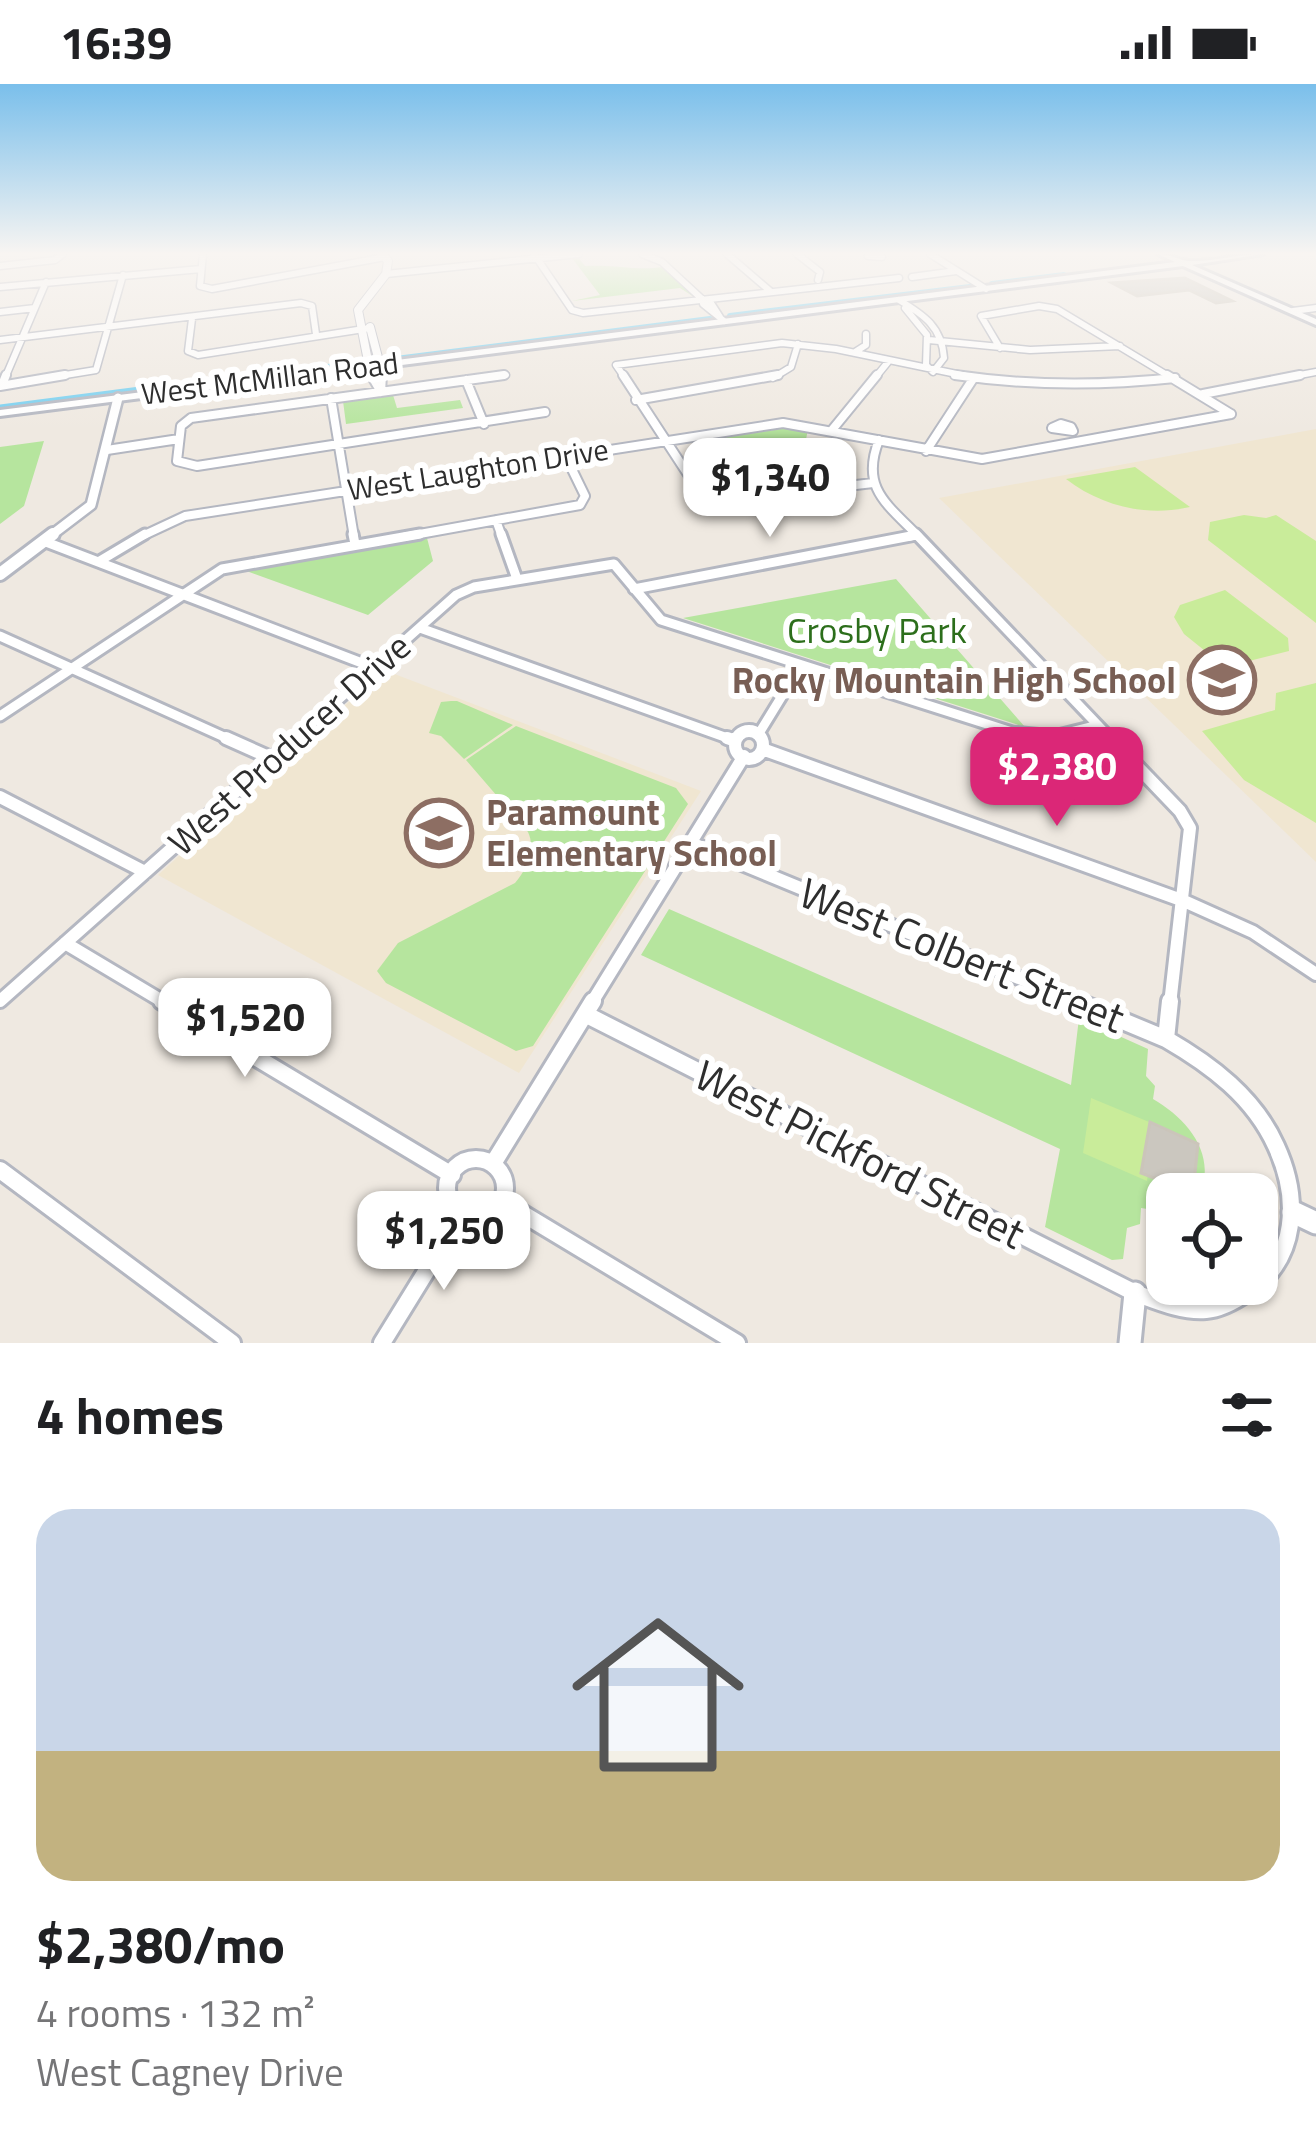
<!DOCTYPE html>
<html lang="en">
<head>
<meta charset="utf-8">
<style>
	:root { --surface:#fff; --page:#f2f2f2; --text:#202124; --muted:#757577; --accent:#db2777 }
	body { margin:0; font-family:"Titillium Web",sans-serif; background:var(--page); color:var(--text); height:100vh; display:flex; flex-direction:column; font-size:45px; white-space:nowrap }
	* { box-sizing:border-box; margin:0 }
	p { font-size:39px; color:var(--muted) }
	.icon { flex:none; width:66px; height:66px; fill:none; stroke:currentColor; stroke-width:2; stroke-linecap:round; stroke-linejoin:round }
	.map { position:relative; height:1259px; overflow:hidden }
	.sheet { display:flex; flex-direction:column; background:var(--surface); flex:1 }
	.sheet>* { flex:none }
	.controls { position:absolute; left:1146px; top:1089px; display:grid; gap:24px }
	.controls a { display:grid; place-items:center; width:132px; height:132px; border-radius:24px; background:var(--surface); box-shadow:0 3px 9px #0004; font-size:60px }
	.price { position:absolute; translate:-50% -102px; padding:0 27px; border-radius:24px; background:#fff; color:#222; font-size:39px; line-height:78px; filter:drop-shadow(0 3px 6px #0008) }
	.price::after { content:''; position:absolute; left:50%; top:72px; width:36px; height:27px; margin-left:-18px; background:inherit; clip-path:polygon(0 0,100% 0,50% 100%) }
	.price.on { background:var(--accent); color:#fff }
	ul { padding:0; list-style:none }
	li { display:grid; align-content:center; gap:24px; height:636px; padding:0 36px }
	li span { display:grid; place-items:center; height:372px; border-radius:36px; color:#555 }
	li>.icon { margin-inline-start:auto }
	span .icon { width:216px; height:216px; fill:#fffc; stroke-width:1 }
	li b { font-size:51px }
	h2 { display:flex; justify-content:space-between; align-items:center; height:144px; padding:0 36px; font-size:51px }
	.status { display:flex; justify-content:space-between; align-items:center; height:84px; padding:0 60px; background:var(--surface); direction:ltr }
	.status svg { height:33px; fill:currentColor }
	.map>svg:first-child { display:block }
	.education { fill:#f0e6d1 }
	.green { fill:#b6e59e }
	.pitch { fill:#c9ec9a }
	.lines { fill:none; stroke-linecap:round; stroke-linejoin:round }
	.canal-far1 { stroke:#75cff0; stroke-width:6 }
	.canal { stroke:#75cff0; stroke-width:9 }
	.building { fill:#cbc7bf; stroke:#cbc5ba; stroke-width:3 }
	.minor-far4-casing { stroke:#b4b7c1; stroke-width:9 }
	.minor-far3-casing { stroke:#b4b7c1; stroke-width:12 }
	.minor-far2-casing { stroke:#b4b7c1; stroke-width:15 }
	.minor-far1-casing { stroke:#b4b7c1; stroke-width:18 }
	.minor-casing { stroke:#b4b7c1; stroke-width:22 }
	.tertiary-far3-casing { stroke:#b4b7c1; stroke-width:10 }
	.tertiary-far2-casing { stroke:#b4b7c1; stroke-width:14 }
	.tertiary-far1-casing { stroke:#b4b7c1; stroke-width:18 }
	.tertiary-casing { stroke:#b4b7c1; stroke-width:27 }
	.secondary-casing { stroke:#b4b7c1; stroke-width:6 }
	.minor-far4 { stroke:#fff; stroke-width:6 }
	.minor-far3 { stroke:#fff; stroke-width:8 }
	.minor-far2 { stroke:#fff; stroke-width:9 }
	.minor-far1 { stroke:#fff; stroke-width:12 }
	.minor { stroke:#fff; stroke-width:16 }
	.tertiary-far3 { stroke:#fff; stroke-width:8 }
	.tertiary-far2 { stroke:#fff; stroke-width:9 }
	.tertiary-far1 { stroke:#fff; stroke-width:12 }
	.tertiary { stroke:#fff; stroke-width:21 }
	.secondary { fill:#fff; fill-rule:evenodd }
	.labels { text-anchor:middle; stroke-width:12; stroke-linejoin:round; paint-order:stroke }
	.far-street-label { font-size:30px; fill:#2e2e2e; stroke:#fff }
	.park-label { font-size:36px; fill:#2c6e1b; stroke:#fff }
	.education-label { font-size:36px; font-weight:bold; fill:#785e54; stroke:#fff; text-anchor:end }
	.street-label { font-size:36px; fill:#2e2e2e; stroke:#fff }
	.near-street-label { font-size:42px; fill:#2e2e2e; stroke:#fff }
</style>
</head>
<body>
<div class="status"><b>16:39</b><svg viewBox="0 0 49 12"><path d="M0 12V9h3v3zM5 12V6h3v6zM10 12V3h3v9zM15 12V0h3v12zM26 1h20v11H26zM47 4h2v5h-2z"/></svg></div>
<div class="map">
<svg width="1316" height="1259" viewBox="0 0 1316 1259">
	<rect width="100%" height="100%" fill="#efe9e1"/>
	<path class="education" d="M1316,345V778L939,414Z
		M384,586L701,707L519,989L158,791Z"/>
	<path class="green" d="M578,173L585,182C614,180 636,187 663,183L694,213L680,204L572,217L600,211L572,174Z
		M393,311L397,324L460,316L463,324L346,340L343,317Z
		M794,343L808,345L804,366L832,369L830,376L740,387L715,355Z
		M44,357L24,422L0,440V363Z
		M427,454L433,477L368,531L241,485Z
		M896,495L1025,643L683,534Z
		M451,617H457L513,641L464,675L441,652L429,649L441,618Z
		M516,642L676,704L688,720L533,962L516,967L386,899L377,887L398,859L515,799C527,785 536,765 528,748L466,676Z
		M669,825L1071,1001L1079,934L1148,965L1146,992L1155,1002L1153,1015C1186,1034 1217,1069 1200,1110H1167V1128L1141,1124L1140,1140L1127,1144L1123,1175L1112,1176L1045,1143L1060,1065L641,871Z"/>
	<path class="pitch" d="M1135,383L1190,423C1146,433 1101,422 1066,395Z
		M1244,431L1266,434L1276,431L1316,457V539L1208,456L1210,438Z
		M1225,506L1288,554L1289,567L1225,583L1184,550L1174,533L1180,521Z
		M1316,599V739L1244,696L1202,647L1275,626L1276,609Z
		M1091,1014L1154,1040L1147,1097L1083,1069Z"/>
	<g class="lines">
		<path class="canal-far1" d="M992,200L1064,191
			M730,232L970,203
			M388,276L710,235
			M240,294L359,279"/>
		<path class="canal" d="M0,325L264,291"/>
	</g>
	<path class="building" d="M1185,194L1232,217L1216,219L1189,206L1137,212L1112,199Z
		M1150,1038L1198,1060L1193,1109L1141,1089Z"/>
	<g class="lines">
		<defs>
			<path id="minor-far4" d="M203,170L200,202L212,205L385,173
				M534,170L572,226L583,229L899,194
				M642,170L662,178L703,216
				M727,170L770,207
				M797,170L820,188L818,196
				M875,170L882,173L868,172Z
				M930,170L986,205
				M0,182L55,176L63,170
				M386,190L579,170
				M912,193L956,187
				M0,203L201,185
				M899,216C924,231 942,243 944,274L933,288L926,281L927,251L905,224L908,222
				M1293,227L1316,224
				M0,228L35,224
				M720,233L711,219L703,220L724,237
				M192,235L188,267L198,271L370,244
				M0,256L301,219L312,222L316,250
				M929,256L1030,266L1120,262
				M1000,264L981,232L1039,222L1057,225L1172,294
				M855,268L866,261V250
				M380,281L383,294
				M369,282L372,294
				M5,294L46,198
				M47,294L96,286L123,191
				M483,294L506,291
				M625,294L616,281L782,259L836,265L976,294
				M773,294L791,283L798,260
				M875,294L888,278
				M1284,294L1316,288"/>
			<path id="minor-far3" d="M371,291L381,308
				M504,291L191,334L181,342L177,377L197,382L545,328
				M623,291L702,412L711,418L873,399
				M955,291C1030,302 1100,302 1175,294
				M1167,291L1231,330
				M466,296L484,340
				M2,301L6,291
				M0,302L65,291
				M381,308L382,291
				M1203,310L1300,291
				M331,314L354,453
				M636,316L778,291
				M1061,340L1071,343L1073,347L1052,344Z
				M832,346L877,291
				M879,356C860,404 887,420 919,453
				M107,366L179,355
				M926,367L973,295
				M496,436L502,453
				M140,453L185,432L783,339L982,375L1231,330
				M403,453L580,421L585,412L566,373
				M908,453L916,451"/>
			<path id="minor-far2" d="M353,450L355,460
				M501,450L517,495
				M916,450L1113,657
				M46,458L375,584
				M98,478L145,450
				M634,505L916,451
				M420,544L733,656
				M0,552L233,657
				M0,632L222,485L420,450
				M758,651L801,581
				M292,657L456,511L474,503L614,480L661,536L1012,648L1054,652L1098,641"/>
			<path id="minor-far1" d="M735 661a14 14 0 1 1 28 0a14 14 0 1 1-28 0Z
				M226,654L273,675
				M727,654L733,656
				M1110,654L1180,727L1190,744L1170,920
				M765,666L1184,817L1253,848L1316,890
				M0,713L145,788
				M691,759L1082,920
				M65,859L167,920
				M0,917L296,654
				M591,920L744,672"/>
			<path id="minor" d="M162,917L452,1091
				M1075,917L1166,955
				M585,930L1135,1209C1157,1217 1182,1228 1206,1226C1221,1225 1235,1217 1248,1208C1298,1175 1300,1114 1276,1062C1254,1013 1211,981 1166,955L1170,917
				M447 1104a29 29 0 1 1 58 0a29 29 0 1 1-58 0Z
				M494,1078L593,917
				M0,1086L232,1259
				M500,1116L737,1259
				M382,1259L461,1131"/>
			<path id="tertiary-far3" d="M370,243L380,281
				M369,282L358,226L386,190L388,177L382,170"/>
			<path id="tertiary-far2" d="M49,453L91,421L118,314"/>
			<path id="tertiary-far1" d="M0,490L53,450"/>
			<path id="tertiary" d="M1293,1128L1316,1139
				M1130,1259L1135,1209"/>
			<path id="secondary" d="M1158,170C1170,170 1178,176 1189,177C1213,178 1238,170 1263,170L1192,181L1316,235V241L1183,182L0,332V326L1175,178Z"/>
		</defs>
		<use href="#minor-far4" class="minor-far4-casing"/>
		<use href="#minor-far3" class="minor-far3-casing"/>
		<use href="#minor-far2" class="minor-far2-casing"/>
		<use href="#minor-far1" class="minor-far1-casing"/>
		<use href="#minor" class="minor-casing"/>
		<use href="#tertiary-far3" class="tertiary-far3-casing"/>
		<use href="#tertiary-far2" class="tertiary-far2-casing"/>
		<use href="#tertiary-far1" class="tertiary-far1-casing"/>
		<use href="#tertiary" class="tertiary-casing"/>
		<use href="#secondary" class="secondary-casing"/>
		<use href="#minor-far4" class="minor-far4"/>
		<use href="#minor-far3" class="minor-far3"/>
		<use href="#minor-far2" class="minor-far2"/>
		<use href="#minor-far1" class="minor-far1"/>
		<use href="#minor" class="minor"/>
		<use href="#tertiary-far3" class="tertiary-far3"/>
		<use href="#tertiary-far2" class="tertiary-far2"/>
		<use href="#tertiary-far1" class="tertiary-far1"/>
		<use href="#tertiary" class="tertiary"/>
		<use href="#secondary" class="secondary"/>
	</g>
	<linearGradient id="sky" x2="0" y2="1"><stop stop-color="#7abfeb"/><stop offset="0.49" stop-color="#f8f5f2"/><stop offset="1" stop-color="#f8f5f2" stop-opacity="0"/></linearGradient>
	<rect width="1316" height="346" fill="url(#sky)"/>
	<defs>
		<symbol id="school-ring" viewBox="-11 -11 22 22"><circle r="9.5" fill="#fff" stroke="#8d6e63" stroke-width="1.5"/><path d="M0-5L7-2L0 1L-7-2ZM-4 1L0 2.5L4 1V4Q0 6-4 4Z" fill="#8d6e63"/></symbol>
	</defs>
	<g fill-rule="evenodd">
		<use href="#school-ring" x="1184" y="558" width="76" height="76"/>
		<use href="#school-ring" x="401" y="711" width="76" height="76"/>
	</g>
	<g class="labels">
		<g class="far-street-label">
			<text transform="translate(270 295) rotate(-7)" y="10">West McMillan Road</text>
			<text transform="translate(478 386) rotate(-9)" y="10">West Laughton Drive</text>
		</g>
		<g class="park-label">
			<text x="877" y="559">Crosby Park</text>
		</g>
		<g class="education-label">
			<text x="1176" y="609">Rocky Mountain High School</text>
			<text x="486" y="741" text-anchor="start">Paramount<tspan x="486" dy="41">Elementary School</tspan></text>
		</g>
		<g class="street-label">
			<text transform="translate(289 660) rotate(-42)" y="13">West Producer Drive</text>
		</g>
		<g class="near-street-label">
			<text transform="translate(962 871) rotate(22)" y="15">West Colbert Street</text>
			<text transform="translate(860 1070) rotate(27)" y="15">West Pickford Street</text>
		</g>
	</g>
</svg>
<div class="controls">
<a><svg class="icon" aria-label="locate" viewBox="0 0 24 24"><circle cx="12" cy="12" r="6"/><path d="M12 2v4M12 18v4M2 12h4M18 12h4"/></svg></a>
</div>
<b class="price" style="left:770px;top:456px">$1,340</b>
<b class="price on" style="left:1057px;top:745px">$2,380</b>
<b class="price" style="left:245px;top:996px">$1,520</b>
<b class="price" style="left:444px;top:1209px">$1,250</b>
</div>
<section class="sheet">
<h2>4 homes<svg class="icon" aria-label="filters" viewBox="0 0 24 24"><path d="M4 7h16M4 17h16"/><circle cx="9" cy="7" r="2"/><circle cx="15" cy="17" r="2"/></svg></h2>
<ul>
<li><span style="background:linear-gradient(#c9d6e8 65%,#c2b280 0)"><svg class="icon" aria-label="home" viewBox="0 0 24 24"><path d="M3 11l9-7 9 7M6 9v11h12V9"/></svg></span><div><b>$2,380/mo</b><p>4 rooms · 132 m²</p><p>West Cagney Drive</p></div></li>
</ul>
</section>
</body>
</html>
